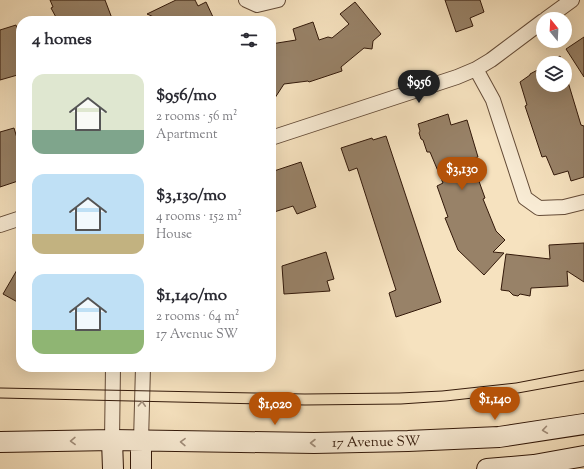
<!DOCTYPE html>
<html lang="en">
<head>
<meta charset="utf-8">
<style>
	:root { --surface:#fff; --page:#f7f7f7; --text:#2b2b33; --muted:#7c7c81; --accent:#b45309 }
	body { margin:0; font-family:"Sorts Mill Goudy",serif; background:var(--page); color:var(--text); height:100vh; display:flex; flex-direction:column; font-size:15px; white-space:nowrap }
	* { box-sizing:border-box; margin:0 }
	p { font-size:13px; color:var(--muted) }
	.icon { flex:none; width:22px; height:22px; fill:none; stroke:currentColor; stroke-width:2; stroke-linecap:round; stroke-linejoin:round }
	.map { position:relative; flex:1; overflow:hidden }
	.side { position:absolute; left:16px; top:16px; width:260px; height:356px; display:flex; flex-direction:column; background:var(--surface); border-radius:16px; box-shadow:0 4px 16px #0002 }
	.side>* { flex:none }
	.needle { width:26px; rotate:342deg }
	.buttons { position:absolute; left:536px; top:12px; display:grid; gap:8px }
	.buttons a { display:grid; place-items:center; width:36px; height:36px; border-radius:50%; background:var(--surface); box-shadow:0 4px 16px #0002; font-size:20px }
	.price { position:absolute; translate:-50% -34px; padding:0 9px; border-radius:14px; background:var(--accent); color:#fff; font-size:13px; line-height:26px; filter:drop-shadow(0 1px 2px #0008) }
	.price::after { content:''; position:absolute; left:50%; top:24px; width:12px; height:9px; margin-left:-6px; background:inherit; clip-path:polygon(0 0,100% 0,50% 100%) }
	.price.on { background:#222; color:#fff }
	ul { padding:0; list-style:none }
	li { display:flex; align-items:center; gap:12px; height:100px; padding:0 16px }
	li span { display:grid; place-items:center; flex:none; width:112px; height:80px; border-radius:12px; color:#555 }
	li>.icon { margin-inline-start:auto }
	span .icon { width:48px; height:48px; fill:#fffc; stroke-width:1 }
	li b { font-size:17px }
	h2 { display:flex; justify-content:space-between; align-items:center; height:48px; padding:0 16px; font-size:17px }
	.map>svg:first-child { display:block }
	.building { fill:#988268; stroke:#33190a }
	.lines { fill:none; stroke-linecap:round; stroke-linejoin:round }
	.street-casing { stroke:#644b37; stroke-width:16 }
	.secondary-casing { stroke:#33190a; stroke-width:22 }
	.street { stroke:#f9ecd5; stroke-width:14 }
	.secondary { stroke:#f9ecd5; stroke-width:20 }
	.tram { stroke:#33190a; stroke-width:1 }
	.oneway { stroke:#a08d7a }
	.labels { text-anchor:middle; stroke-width:3; stroke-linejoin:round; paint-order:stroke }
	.street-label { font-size:14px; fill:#33190a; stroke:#f9ecd5 }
</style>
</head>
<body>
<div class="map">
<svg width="584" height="469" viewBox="0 0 584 469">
	<rect width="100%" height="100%" fill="#f6e2bf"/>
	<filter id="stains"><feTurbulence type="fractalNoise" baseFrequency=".005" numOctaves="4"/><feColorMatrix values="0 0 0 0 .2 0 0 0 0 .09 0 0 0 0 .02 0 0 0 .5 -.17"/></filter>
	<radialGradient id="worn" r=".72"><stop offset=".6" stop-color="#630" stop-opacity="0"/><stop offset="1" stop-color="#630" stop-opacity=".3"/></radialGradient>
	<path class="building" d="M50,0H105L113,21H58L51,8L53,7Z
		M176,0H195L198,6L206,2L213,17L206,21H163L147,14Z
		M445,0H480L484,12L470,18L473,26L456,32Z
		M355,2L381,34L373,41L372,49L364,48L341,67L342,71L309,82L308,81L284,84L271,104V44L296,40L293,29L313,22L319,40L328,37L332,38L349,24L340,14Z
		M16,25L21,41V74L0,80V30Z
		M584,37V77L566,49Z
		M560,56L562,63H549Z
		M543,67V85H565V72L581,125L584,126V177L571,181L568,171L554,175L546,156L542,157L525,106L527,105L520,82L530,75V74Z
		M448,114L451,125L467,120L478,157L471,159L485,198L483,199L496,231L505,240L493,252L504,253L484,275L458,250L445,218L448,217L437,186L443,183L430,152H427L423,140L421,139L419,133L420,131L418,124Z
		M14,128L17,138L21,136V180L0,187V132Z
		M386,136L441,302L396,317L389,293L396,290L357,168L349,171L341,148L372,138L373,140Z
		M301,162L316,207L297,214L293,206L271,213V172Z
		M584,243V282L567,271L568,286L531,288L530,296L520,294L518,296L513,295L509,291L501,290L506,254L550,259L549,245Z
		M326,252L334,279L327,281L330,291L284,294L282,266Z
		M21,263V304L3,294Z"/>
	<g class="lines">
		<defs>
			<path id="street" d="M246,0L257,5L278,0
				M546,19L572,0
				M476,69L493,100L525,198L539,208L564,207L584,202
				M271,138L457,77L476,69L491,60L543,21
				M0,225L21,218
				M112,440L113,367
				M141,441L143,367"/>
			<path id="secondary" d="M112,440L113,469
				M0,442L112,440L314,443L408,441L499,437L584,424
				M141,469V441
				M487,469L534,465L584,456"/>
		</defs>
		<use href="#street" class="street-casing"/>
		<use href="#secondary" class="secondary-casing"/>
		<use href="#street" class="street"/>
		<use href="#secondary" class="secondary"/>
		<path class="tram" d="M0,388L305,394L399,393L442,391L516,383L584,370
			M0,398L305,405L401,404L446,401L518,393L584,381"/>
	</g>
	<defs><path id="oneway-chevron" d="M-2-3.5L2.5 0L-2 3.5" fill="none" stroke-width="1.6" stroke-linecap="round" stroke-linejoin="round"/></defs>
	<g class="oneway">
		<use href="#oneway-chevron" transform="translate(142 404) rotate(-87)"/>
		<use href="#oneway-chevron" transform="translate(545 430) rotate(172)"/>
		<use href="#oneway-chevron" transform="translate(73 441) rotate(179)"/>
		<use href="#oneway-chevron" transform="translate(183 442) rotate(-179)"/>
		<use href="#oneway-chevron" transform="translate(313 443) rotate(180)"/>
	</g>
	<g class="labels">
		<g class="street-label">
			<text transform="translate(376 441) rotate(-1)" y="5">17 Avenue SW</text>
		</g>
	</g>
	<rect width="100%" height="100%" filter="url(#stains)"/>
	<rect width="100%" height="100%" fill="url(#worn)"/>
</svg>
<div class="buttons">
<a><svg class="needle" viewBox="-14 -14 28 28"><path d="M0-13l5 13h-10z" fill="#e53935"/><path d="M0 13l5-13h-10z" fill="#7c7c81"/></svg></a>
<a><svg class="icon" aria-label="layers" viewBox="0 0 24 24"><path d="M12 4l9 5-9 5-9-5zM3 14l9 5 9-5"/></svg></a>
</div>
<b class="price on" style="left:419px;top:104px">$956</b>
<b class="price" style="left:462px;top:191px">$3,130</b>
<b class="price" style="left:495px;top:421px">$1,140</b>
<b class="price" style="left:275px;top:426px">$1,020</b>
<section class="side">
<h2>4 homes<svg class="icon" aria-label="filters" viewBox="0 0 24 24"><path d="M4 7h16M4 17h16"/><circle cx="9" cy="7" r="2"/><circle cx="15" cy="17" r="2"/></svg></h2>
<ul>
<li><span style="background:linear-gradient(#dfe7d0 70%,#7fa58c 0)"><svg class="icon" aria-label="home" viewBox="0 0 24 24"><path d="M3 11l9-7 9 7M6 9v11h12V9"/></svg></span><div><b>$956/mo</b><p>2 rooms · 56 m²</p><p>Apartment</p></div></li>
<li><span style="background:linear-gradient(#bfe0f5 75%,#c2b280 0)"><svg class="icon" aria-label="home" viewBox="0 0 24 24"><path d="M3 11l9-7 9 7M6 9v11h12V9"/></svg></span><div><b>$3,130/mo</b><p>4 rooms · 152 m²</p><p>House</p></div></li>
<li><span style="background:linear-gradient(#bfe0f5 70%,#8fb573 0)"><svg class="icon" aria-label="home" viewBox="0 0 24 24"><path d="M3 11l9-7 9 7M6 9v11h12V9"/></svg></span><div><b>$1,140/mo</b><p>2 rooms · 64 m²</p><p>17 Avenue SW</p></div></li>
</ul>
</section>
</div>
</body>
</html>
